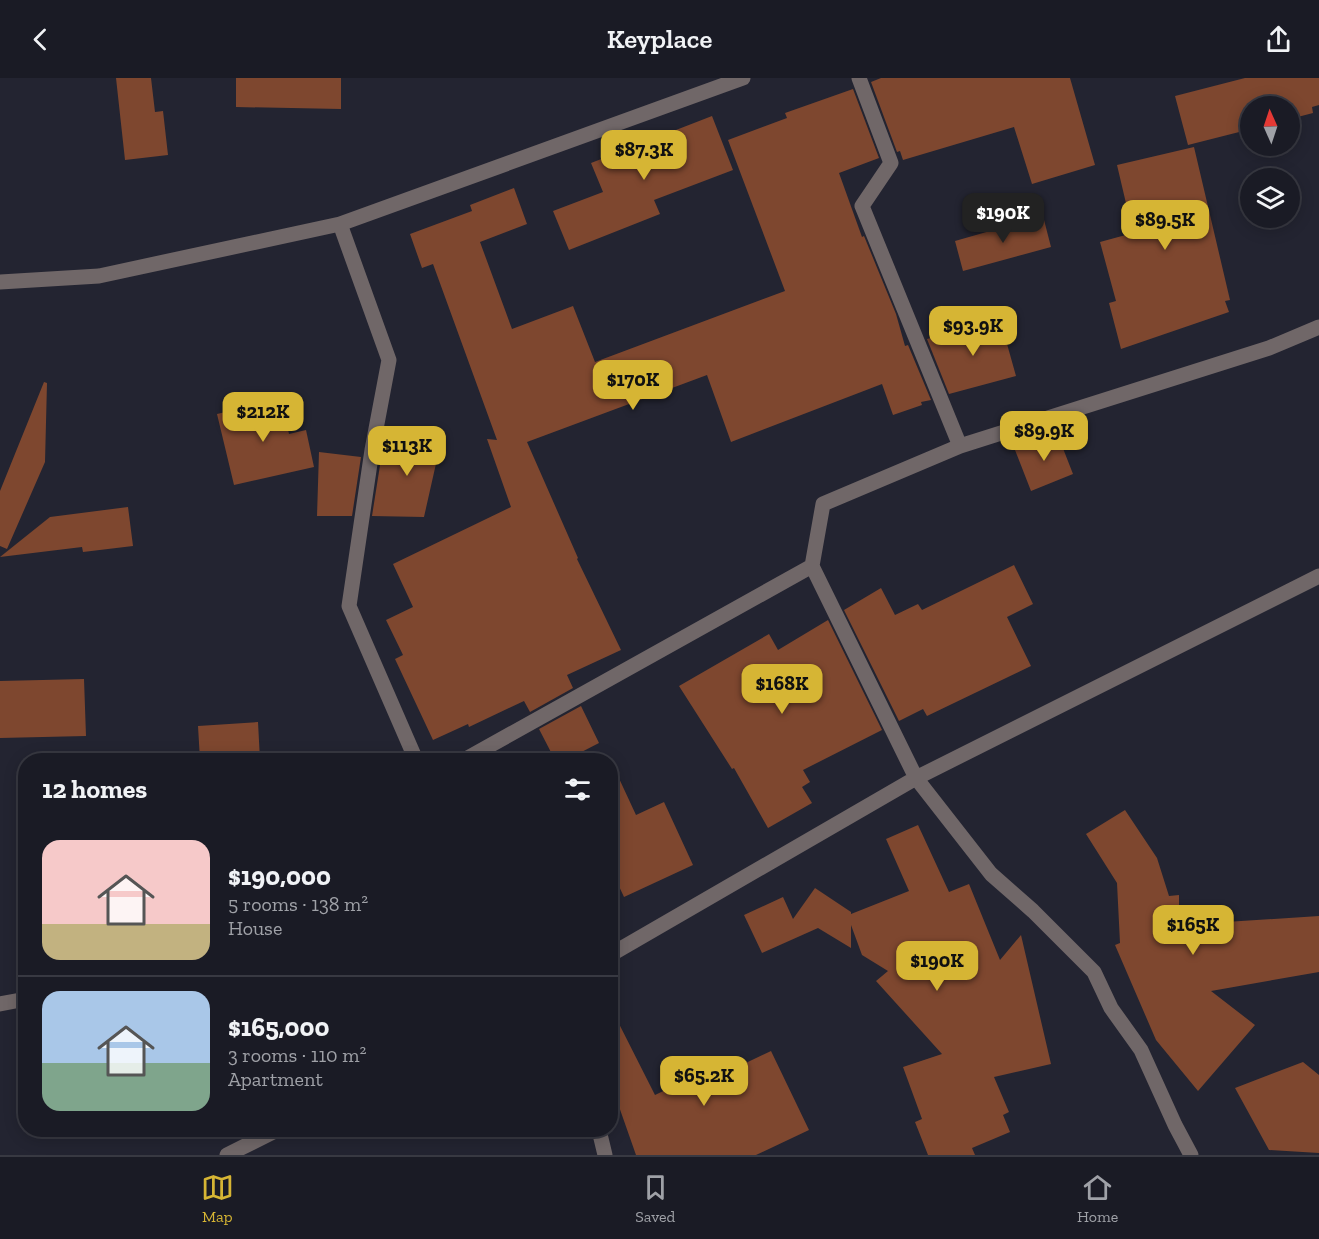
<!DOCTYPE html>
<html lang="en">
<head>
<meta charset="utf-8">
<style>
	:root { --surface:#1a1b25; --page:#23242d; --text:#f1f3f6; --muted:#9fa1a7; --line:#383942; --accent:#d6b534 }
	body { margin:0; font-family:"Zilla Slab",serif; background:var(--page); color:var(--text); height:100vh; display:flex; flex-direction:column; font-size:22px; white-space:nowrap }
	* { box-sizing:border-box; margin:0 }
	p { font-size:20px; color:var(--muted) }
	.icon { flex:none; width:33px; height:33px; fill:none; stroke:currentColor; stroke-width:2; stroke-linecap:round; stroke-linejoin:round }
	.map { position:relative; flex:1; overflow:hidden }
	.details { position:absolute; left:18px; top:675px; width:600px; height:384px; display:flex; flex-direction:column; background:var(--surface); border-radius:24px; box-shadow:0 3px 15px #0003,0 0 0 2px var(--line) }
	.details>* { flex:none }
	.needle { width:39px; rotate:357deg }
	.controls { position:absolute; left:1240px; top:18px; display:grid; gap:12px }
	.controls a { display:grid; place-items:center; width:60px; height:60px; border-radius:50%; background:var(--surface); box-shadow:0 3px 15px #0003,0 0 0 2px var(--line); font-size:30px }
	.price { position:absolute; translate:-50% -51px; padding:0 14px; border-radius:12px; background:var(--accent); color:#111; font-size:20px; line-height:39px; filter:drop-shadow(0 2px 3px #0008) }
	.price::after { content:''; position:absolute; left:50%; top:36px; width:18px; height:14px; margin-left:-9px; background:inherit; clip-path:polygon(0 0,100% 0,50% 100%) }
	.price.active { background:#222; color:#fff }
	ul { padding:0; list-style:none }
	li { display:flex; align-items:center; gap:18px; height:150px; padding:0 24px }
	li+li { border-top:2px solid var(--line) }
	li span { display:grid; place-items:center; flex:none; width:168px; height:120px; border-radius:18px; color:#555 }
	li>.icon { margin-inline-start:auto }
	span .icon { width:72px; height:72px; fill:#fffc; stroke-width:1 }
	li b { font-size:26px }
	h2 { display:flex; justify-content:space-between; align-items:center; height:72px; padding:0 24px; font-size:26px }
	header { display:flex; justify-content:space-between; align-items:center; height:78px; padding:0 24px; background:var(--surface); font-size:27px; font-weight:600 }
	.menu { display:flex; justify-content:space-around; align-items:center; height:84px; border-top:2px solid var(--line); background:var(--surface); font-size:16px; color:var(--muted) }
	.menu a { display:grid; justify-items:center; gap:3px }
	.menu .active { color:var(--accent) }
	.map>svg:first-child { display:block }
	.building { fill:#7e472f }
	.lines { fill:none; stroke-linecap:round; stroke-linejoin:round }
	.minor { stroke:#706768; stroke-width:15 }
</style>
</head>
<body>
<header><svg class="icon" aria-label="back" viewBox="0 0 24 24"><path d="M15 5l-7 7 7 7"/></svg>Keyplace<svg class="icon" aria-label="share" viewBox="0 0 24 24"><path d="M12 15V3M7 8l5-5 5 5M5 13v7h14v-7"/></svg></header>
<div class="map">
<svg width="1319" height="1077" viewBox="0 0 1319 1077">
	<rect width="100%" height="100%" fill="#232431"/>
	<path class="building" d="M116,0H151L155,34L163,33L168,77L125,82Z
		M236,0H341V31L236,29Z
		M881,0H1070L1095,87L1032,106L1014,49L903,82L900,73L897,74L871,4Z
		M1245,0H1319V27L1312,29L1313,35L1290,41V28H1251V51L1188,67L1175,18Z
		M853,11L879,80L839,95L862,159L864,158L896,236L905,268L908,267L931,322L921,324L922,327L893,337L882,306L731,364L707,297L527,364L578,480L577,481L621,572L567,597L573,610L530,634L524,623L469,649L468,646L433,662L395,581L403,577L386,542L413,529L393,486L511,429L487,361L497,362L433,186L422,190L410,156L472,133L470,127L514,110L527,146L480,164L512,251L573,228L595,284L785,213L728,62L787,40L785,35Z
		M712,38L733,92L654,122L660,136L569,172L553,133L603,114L591,85Z
		M1194,69L1230,222L1225,223L1229,234L1121,271L1109,225L1116,223L1100,164L1133,155L1117,87Z
		M1043,138L1051,169L963,193L955,163Z
		M1000,241L1016,298L949,316L927,261Z
		M44,304L47,305L45,384L7,471L0,468V413Z
		M281,321L289,356L306,352L314,389L234,407L217,336Z
		M1057,355L1073,396L1031,413L1015,372Z
		M390,358L442,359L424,439L372,438L381,381L391,382Z
		M319,374L361,379L352,438H317Z
		M128,429L133,468L83,474L82,469L0,479L50,439Z
		M1014,487L1033,526L1007,539L1031,588L927,638L923,631L899,643L844,532L881,510L895,537L918,526L922,532Z
		M828,542L882,652L803,692L810,704L802,709L812,725L768,750L734,690L732,691L679,608L769,556L778,572Z
		M84,601L86,658L0,660V603Z
		M581,628L599,665L566,682H555L539,651Z
		M258,644L260,682H200L198,648Z
		M610,681L636,737L664,724L693,787L624,819L610,789Z
		M1125,732L1157,780L1169,818L1179,817V847L1319,838V894L1211,913L1255,947L1198,1013L1156,962L1115,867L1120,865L1117,805L1086,756Z
		M918,747L949,814L969,806L1000,882L1021,857L1051,986L994,999L1009,1034L1003,1037L1010,1054L972,1070L975,1077H928L915,1044L922,1041L903,989L942,976L876,903L888,893L862,877L851,847V870L818,850L762,875L744,837L783,819L793,841L815,810L851,834V836L909,813L886,761Z
		M610,928L655,1017L703,994L706,1004L771,973L809,1052L756,1077H636L610,1003Z
		M1303,984L1319,997V1075L1269,1072L1235,1010Z"/>
	<g class="lines">
		<path class="minor" d="M859,0L891,85L862,128L960,368L823,426L812,488L916,700L991,796L1033,833L1094,894L1111,930L1141,972L1175,1047L1191,1077
			M340,146L389,282L372,372L349,528L416,682
			M0,204L99,198L340,146L743,0
			M960,368L1269,270L1319,249
			M464,682L812,488
			M610,877L916,700L1319,498
			M0,926L26,921
			M599,1052L605,1077
			M227,1077L277,1052"/>
	</g>
</svg>
<div class="controls">
<a><svg class="needle" viewBox="-14 -14 28 28"><path d="M0-13l5 13h-10z" fill="#e53935"/><path d="M0 13l5-13h-10z" fill="#9fa1a7"/></svg></a>
<a><svg class="icon" aria-label="layers" viewBox="0 0 24 24"><path d="M12 4l9 5-9 5-9-5zM3 14l9 5 9-5"/></svg></a>
</div>
<b class="price" style="left:644px;top:103px">$87.3K</b>
<b class="price active" style="left:1003px;top:166px">$190K</b>
<b class="price" style="left:1165px;top:173px">$89.5K</b>
<b class="price" style="left:973px;top:279px">$93.9K</b>
<b class="price" style="left:633px;top:333px">$170K</b>
<b class="price" style="left:263px;top:365px">$212K</b>
<b class="price" style="left:1044px;top:384px">$89.9K</b>
<b class="price" style="left:407px;top:399px">$113K</b>
<b class="price" style="left:782px;top:637px">$168K</b>
<b class="price" style="left:1193px;top:878px">$165K</b>
<b class="price" style="left:937px;top:914px">$190K</b>
<b class="price" style="left:704px;top:1029px">$65.2K</b>
<section class="details">
<h2>12 homes<svg class="icon" aria-label="filters" viewBox="0 0 24 24"><path d="M4 7h16M4 17h16"/><circle cx="9" cy="7" r="2"/><circle cx="15" cy="17" r="2"/></svg></h2>
<ul>
<li><span style="background:linear-gradient(#f6c9c9 70%,#c2b280 0)"><svg class="icon" aria-label="home" viewBox="0 0 24 24"><path d="M3 11l9-7 9 7M6 9v11h12V9"/></svg></span><div><b>$190,000</b><p>5 rooms · 138 m²</p><p>House</p></div></li>
<li><span style="background:linear-gradient(#a9c7e8 60%,#7fa58c 0)"><svg class="icon" aria-label="home" viewBox="0 0 24 24"><path d="M3 11l9-7 9 7M6 9v11h12V9"/></svg></span><div><b>$165,000</b><p>3 rooms · 110 m²</p><p>Apartment</p></div></li>
</ul>
</section>
</div>
<nav class="menu">
<a class="active"><svg class="icon" aria-label="map" viewBox="0 0 24 24"><path d="M3 6l6-2 6 2 6-2v14l-6 2-6-2-6 2zM9 4v14M15 6v14"/></svg>Map</a>
<a><svg class="icon" aria-label="saved" viewBox="0 0 24 24"><path d="M7 4h10v16l-5-4-5 4z"/></svg>Saved</a>
<a><svg class="icon" aria-label="home" viewBox="0 0 24 24"><path d="M3 11l9-7 9 7M6 9v11h12V9"/></svg>Home</a>
</nav>
</body>
</html>
